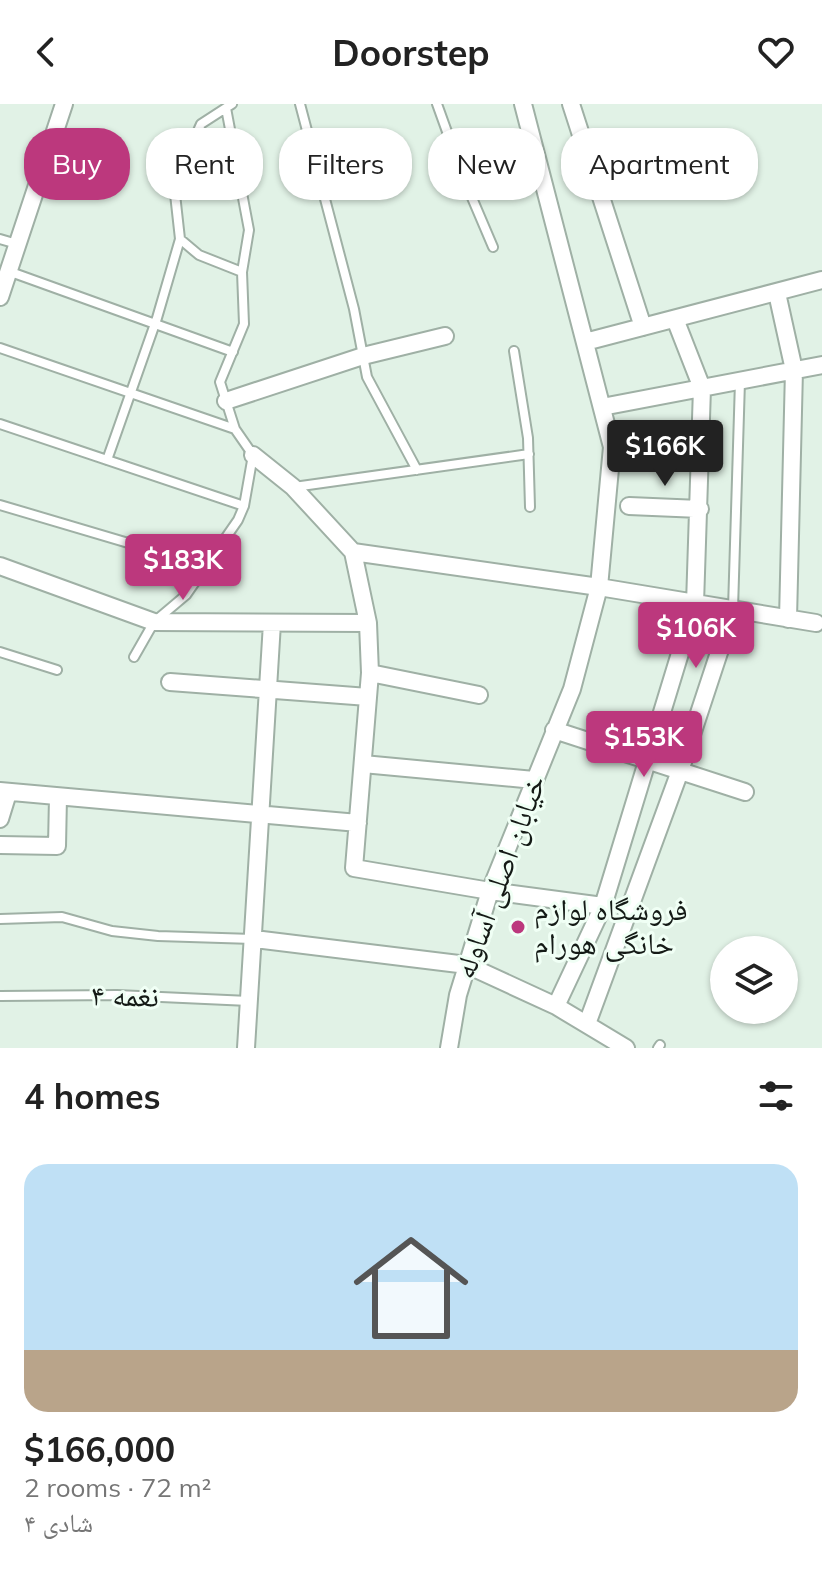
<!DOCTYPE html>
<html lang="en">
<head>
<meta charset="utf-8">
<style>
	:root { --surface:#fff; --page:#f6f6f6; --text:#222; --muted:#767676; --accent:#bc387d }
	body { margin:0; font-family:Mulish,"Noto Naskh Arabic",sans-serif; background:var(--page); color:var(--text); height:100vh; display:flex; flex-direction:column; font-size:30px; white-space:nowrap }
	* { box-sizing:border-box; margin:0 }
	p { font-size:26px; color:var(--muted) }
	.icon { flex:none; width:44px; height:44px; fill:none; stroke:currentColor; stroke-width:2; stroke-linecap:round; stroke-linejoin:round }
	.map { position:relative; height:944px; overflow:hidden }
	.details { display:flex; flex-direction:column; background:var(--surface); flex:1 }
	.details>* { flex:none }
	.guide { position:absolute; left:24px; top:24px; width:774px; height:72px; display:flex; gap:16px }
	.controls { position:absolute; left:710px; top:832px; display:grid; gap:16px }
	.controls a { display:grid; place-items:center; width:88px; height:88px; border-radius:50%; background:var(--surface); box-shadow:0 2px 6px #0004; font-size:40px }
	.price { position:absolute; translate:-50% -68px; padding:0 18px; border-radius:8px; background:var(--accent); color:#fff; font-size:26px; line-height:52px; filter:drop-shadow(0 2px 4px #0008) }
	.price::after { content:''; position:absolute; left:50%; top:48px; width:24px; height:18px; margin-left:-12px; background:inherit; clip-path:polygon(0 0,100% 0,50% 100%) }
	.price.current { background:#222; color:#fff }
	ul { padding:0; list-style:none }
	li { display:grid; align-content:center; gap:16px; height:424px; padding:0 24px }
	li span { display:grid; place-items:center; height:248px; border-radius:24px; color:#555 }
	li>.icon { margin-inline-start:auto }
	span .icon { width:144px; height:144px; fill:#fffc; stroke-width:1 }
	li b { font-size:34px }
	h2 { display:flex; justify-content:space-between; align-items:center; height:96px; padding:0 24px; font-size:34px }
	.chip { padding:0 28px; border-radius:32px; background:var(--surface); box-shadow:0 2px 6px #0004; font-size:28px; line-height:72px }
	.chip.current { background:var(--accent); color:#fff }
	header { display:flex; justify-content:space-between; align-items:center; height:104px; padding:0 24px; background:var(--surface); font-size:36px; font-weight:700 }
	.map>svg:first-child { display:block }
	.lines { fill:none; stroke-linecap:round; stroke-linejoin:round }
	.service-casing { stroke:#9fb0a5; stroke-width:12 }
	.minor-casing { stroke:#9fb0a5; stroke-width:20 }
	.service { stroke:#fff; stroke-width:8 }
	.minor { stroke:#fff; stroke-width:16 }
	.poi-dot { fill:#bc387d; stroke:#f0fff5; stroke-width:3 }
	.labels { text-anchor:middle; stroke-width:6; stroke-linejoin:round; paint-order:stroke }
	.street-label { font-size:30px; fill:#141a16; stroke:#f0fff5 }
	.poi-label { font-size:30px; fill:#141a16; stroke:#f0fff5; text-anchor:start }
</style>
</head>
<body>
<header><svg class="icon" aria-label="back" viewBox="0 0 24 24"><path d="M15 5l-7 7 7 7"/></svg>Doorstep<svg class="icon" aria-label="heart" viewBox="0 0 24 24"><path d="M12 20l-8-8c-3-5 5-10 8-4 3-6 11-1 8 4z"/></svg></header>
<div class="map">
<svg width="822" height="944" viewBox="0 0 822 944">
	<rect width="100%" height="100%" fill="#e1f2e6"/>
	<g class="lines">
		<defs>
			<path id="service" d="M300,0L354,205L367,273L417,366
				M437,0L464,75L493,143
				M226,4L249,126L242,168
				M0,135L17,140
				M8,167L233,248
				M0,244L235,325
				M514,247L528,334L530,403
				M0,320L244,402
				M107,356L157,214L180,135
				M294,383L529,350
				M0,401L206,462
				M733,505L740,277
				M0,548L57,566
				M134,553L154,518L186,491L238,416L244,402L253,351L235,325L220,278L244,220L242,168L199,151L180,135L174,81L201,20L232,0
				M0,815L62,813L112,827L158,832L253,835
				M0,892L117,891L249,897
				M658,944L660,941"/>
			<path id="minor" d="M571,0L643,223
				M777,189L794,266L788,515
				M0,193L64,0
				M585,238L822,176
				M226,297L363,252L445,232
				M602,303L822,261
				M253,351L293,383L353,448L368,519L370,569L354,764L490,787L603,802
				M629,402L700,405
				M353,448L599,483L816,519
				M0,462L154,518L368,519
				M370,569L479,591
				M170,578L368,593
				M554,626L745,688
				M363,660L534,676
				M0,687L358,719
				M0,715L8,689
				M0,741L57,742L58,693
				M254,835L467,861L556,902L626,944
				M556,902L603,802L695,500L702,284L675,215
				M587,920L680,667L733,506
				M246,944L272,519
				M449,944L458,891L490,787L572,585L599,483L612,343L523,0"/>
		</defs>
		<use href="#service" class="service-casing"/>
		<use href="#minor" class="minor-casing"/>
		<use href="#service" class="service"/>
		<use href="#minor" class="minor"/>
	</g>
	<circle class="poi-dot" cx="518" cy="823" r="8"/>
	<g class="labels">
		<g class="street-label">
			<text transform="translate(500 773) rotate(-70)" y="10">خیابان اصلی آساوله</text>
			<text transform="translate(125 892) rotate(1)" y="10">نغمه ۴</text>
		</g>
		<g class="poi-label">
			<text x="534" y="816">فروشگاه لوازم<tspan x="534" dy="34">خانگی هورام</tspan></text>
		</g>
	</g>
</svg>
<div class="controls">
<a><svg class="icon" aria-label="layers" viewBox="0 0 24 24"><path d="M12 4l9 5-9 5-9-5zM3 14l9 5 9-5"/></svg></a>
</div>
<b class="price current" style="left:665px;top:384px">$166K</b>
<b class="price" style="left:183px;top:498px">$183K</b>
<b class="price" style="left:696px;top:566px">$106K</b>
<b class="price" style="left:644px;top:675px">$153K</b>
<div class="guide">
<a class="chip current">Buy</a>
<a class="chip">Rent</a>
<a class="chip">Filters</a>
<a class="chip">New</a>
<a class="chip">Apartment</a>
</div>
</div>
<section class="details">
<h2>4 homes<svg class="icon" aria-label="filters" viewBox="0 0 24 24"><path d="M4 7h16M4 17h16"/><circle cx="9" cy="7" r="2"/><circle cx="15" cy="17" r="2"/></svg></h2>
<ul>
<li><span style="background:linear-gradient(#bfe0f5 75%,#b9a48a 0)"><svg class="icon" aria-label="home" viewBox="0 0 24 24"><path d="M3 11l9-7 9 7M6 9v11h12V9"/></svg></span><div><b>$166,000</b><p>2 rooms · 72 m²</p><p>شادی ۴</p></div></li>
</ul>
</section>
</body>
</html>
